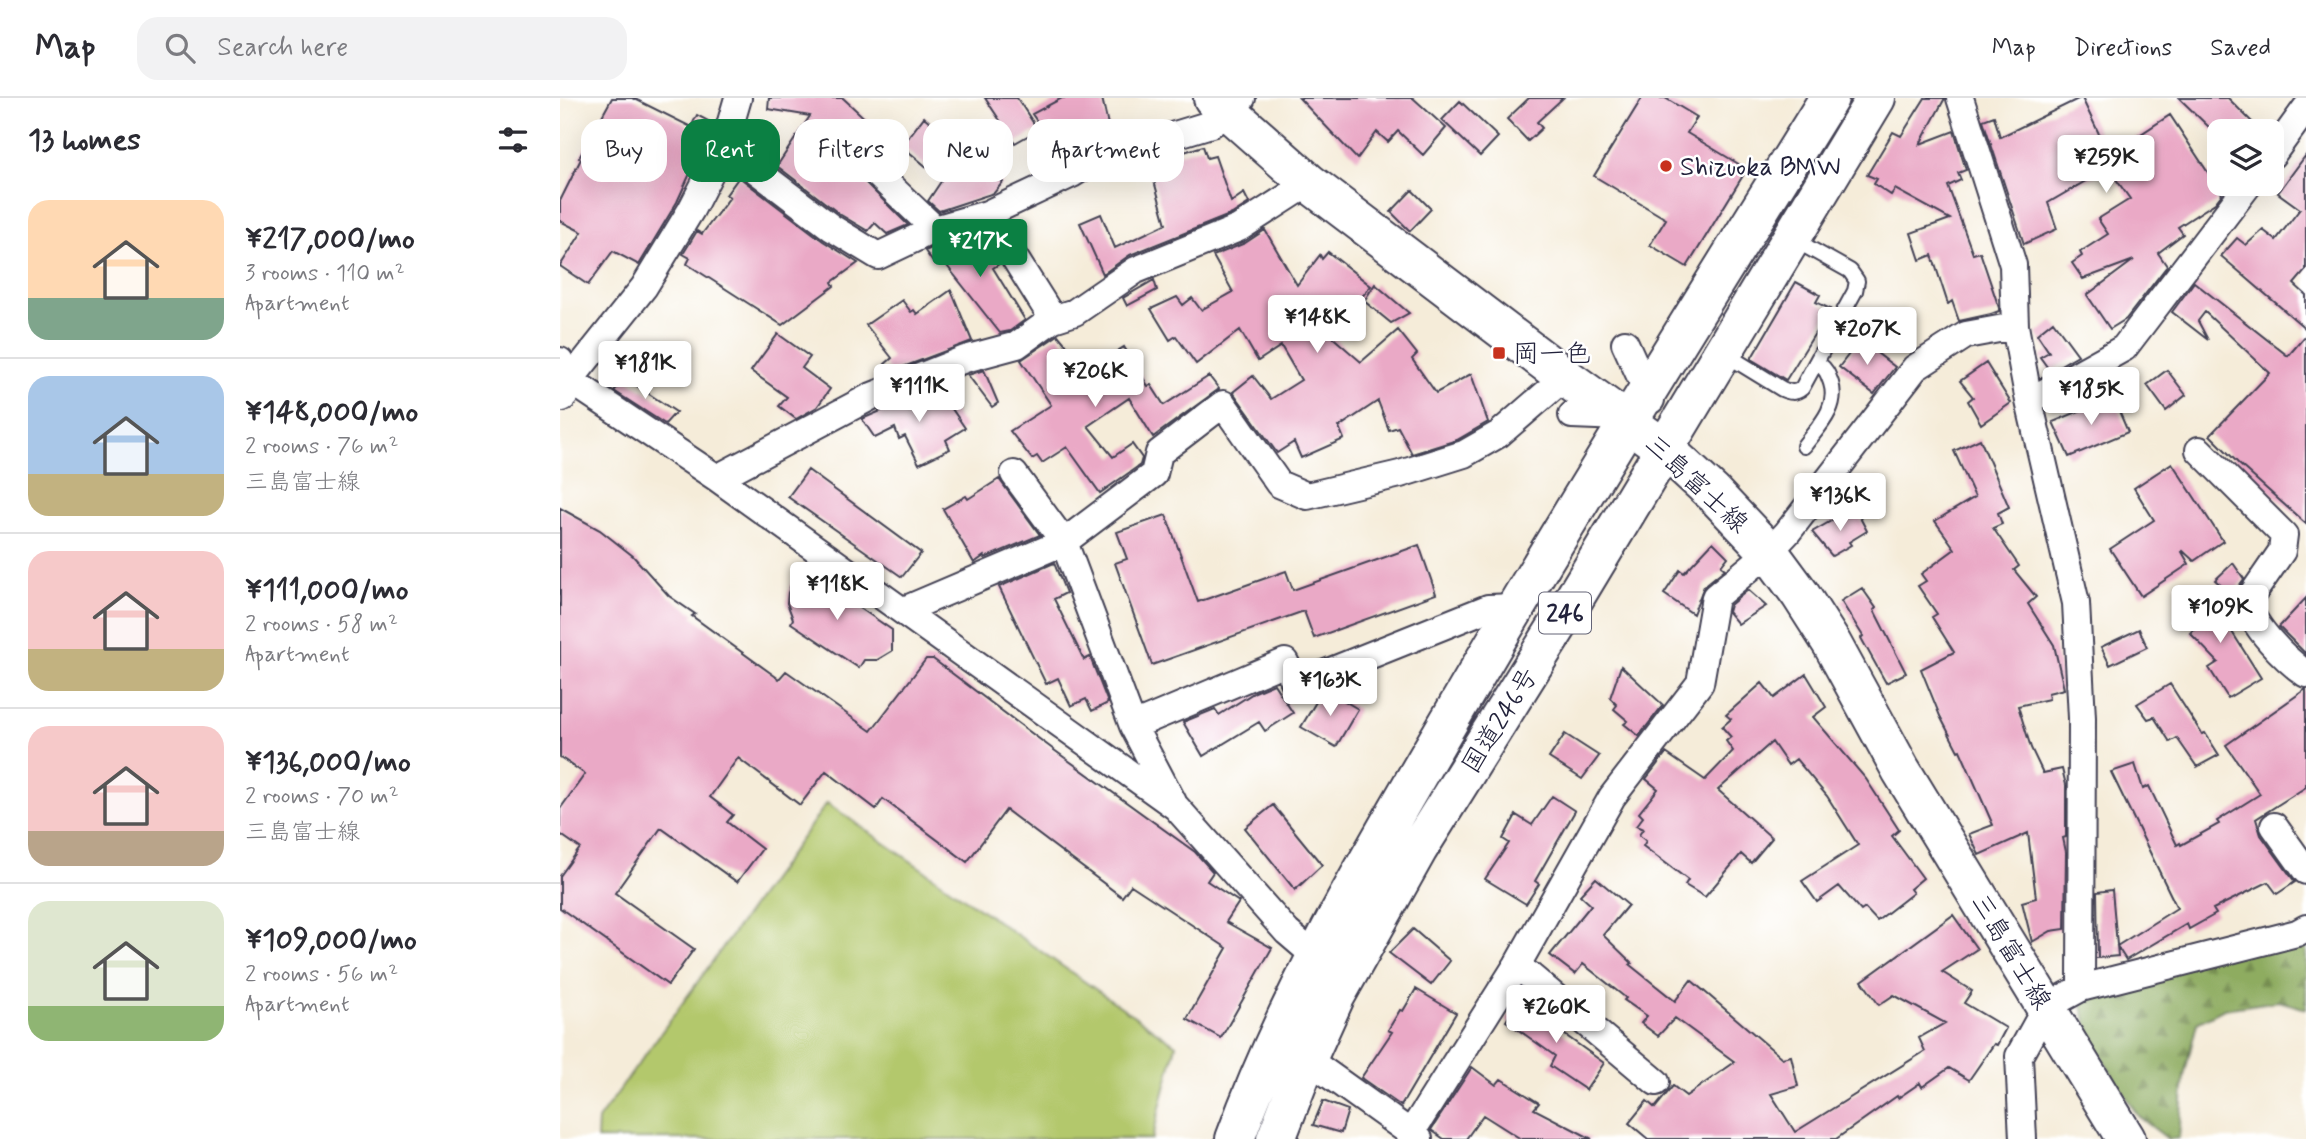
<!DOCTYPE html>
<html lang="en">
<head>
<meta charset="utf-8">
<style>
	:root { --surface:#fff; --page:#f2f2f3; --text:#2b2b33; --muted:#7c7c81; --line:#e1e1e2; --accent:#0b8043 }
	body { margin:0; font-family:Mynerve,"Klee One",sans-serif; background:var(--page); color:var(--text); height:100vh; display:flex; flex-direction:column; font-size:26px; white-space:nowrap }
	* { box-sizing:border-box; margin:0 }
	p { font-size:23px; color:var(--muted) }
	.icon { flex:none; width:38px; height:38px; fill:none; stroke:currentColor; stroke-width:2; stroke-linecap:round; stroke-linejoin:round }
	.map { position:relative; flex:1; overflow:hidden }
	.panel { display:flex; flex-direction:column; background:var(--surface); width:560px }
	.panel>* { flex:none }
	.guide { position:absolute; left:21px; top:21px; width:665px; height:63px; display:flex; gap:14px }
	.controls { position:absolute; left:1647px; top:21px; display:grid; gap:14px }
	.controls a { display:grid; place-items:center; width:77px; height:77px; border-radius:14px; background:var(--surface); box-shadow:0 7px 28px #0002; font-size:35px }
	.price { position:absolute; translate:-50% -60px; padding:0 16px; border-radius:7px; background:#fff; color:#222; font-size:23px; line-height:46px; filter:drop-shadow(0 2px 4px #0008) }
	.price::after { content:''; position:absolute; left:50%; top:42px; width:21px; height:16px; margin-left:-10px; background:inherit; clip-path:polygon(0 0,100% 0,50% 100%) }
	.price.selected { background:var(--accent); color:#fff }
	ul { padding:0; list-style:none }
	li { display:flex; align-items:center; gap:21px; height:175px; padding:0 28px }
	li+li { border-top:2px solid var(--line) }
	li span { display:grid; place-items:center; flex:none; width:196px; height:140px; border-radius:21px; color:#555 }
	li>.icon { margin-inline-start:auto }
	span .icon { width:84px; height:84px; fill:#fffc; stroke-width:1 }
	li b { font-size:30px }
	h2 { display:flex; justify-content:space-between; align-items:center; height:84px; padding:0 28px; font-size:30px }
	.chip { padding:0 24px; border-radius:21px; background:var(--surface); box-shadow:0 7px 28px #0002; font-size:24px; line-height:63px }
	.chip.selected { background:var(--accent); color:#fff }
	header { display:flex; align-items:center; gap:42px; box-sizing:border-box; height:98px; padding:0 35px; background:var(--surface); border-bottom:2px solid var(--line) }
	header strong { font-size:33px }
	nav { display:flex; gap:38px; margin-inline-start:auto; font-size:24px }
	.search { width:490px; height:63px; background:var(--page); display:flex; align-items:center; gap:18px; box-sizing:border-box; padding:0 24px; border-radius:21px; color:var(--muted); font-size:26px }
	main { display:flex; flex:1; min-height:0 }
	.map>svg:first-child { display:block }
	.forest { fill:url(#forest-firs); stroke:#58674e; stroke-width:2 }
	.green { fill:#b3c86c; stroke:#6a7554; stroke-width:2 }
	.building { fill:#eaa9c6 }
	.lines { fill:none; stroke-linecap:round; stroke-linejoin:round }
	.lane-casing { stroke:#424053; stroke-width:18 }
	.street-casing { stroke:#424053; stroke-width:30 }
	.secondary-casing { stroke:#424053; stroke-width:40 }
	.primary-casing { stroke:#424053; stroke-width:42 }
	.highway-casing { stroke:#424053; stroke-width:42 }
	.lane { stroke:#fff; stroke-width:14 }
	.street { stroke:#fff; stroke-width:26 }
	.secondary { stroke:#fff; stroke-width:37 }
	.primary { stroke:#fff; stroke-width:38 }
	.highway { stroke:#fff; stroke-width:38 }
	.poi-dot { fill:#c8321e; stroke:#fff; stroke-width:2.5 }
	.labels { text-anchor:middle; stroke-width:5; stroke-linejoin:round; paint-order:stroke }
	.shield { fill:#fff; stroke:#646476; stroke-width:2 }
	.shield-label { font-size:24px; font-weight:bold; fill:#22223b }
	.poi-label { font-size:26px; fill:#22223b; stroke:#fff; text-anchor:start }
	.street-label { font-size:26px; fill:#22223b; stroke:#fff }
</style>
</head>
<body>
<header>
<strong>Map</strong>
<div class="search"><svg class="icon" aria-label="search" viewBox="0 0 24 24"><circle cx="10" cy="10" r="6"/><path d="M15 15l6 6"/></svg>Search here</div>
<nav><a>Map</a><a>Directions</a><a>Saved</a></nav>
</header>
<main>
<section class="panel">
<h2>13 homes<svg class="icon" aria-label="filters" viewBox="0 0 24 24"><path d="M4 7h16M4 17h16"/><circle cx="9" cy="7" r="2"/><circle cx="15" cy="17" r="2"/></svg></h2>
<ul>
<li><span style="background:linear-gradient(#ffd9b3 70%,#7fa58c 0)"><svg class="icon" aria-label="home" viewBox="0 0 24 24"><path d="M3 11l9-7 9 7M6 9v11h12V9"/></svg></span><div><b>¥217,000/mo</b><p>3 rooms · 110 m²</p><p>Apartment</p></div></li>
<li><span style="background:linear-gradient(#a9c7e8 70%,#c2b280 0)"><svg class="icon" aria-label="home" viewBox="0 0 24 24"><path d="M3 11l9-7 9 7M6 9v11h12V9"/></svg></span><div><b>¥148,000/mo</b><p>2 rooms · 76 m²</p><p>三島富士線</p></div></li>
<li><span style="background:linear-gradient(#f6c9c9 70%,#c2b280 0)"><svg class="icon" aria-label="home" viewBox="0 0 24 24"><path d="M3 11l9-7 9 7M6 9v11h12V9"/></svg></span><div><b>¥111,000/mo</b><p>2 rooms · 58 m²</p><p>Apartment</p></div></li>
<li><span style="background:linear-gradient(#f6c9c9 75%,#b9a48a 0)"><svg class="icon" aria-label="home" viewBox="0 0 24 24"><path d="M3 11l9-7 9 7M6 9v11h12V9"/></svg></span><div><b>¥136,000/mo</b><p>2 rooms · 70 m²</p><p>三島富士線</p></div></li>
<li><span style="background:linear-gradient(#dfe7d0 75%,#8fb573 0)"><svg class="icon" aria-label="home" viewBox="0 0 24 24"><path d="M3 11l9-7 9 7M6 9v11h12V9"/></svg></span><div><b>¥109,000/mo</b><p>2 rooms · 56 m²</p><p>Apartment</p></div></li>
</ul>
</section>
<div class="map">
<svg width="1746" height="1041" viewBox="0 0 1746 1041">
	<defs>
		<pattern id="forest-firs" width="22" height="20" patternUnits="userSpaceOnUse" patternTransform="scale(1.75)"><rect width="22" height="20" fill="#8eac60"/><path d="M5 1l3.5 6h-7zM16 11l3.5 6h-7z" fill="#748c50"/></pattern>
	</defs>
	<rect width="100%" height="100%" fill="#fff"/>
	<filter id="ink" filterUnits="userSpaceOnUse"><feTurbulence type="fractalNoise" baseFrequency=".0143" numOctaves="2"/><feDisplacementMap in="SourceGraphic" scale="14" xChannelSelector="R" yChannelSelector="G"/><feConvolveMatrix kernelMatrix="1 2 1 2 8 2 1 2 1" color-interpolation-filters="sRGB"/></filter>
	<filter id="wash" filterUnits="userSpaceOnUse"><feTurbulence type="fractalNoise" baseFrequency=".00686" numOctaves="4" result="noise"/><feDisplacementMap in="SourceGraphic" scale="28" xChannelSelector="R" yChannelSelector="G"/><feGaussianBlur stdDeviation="1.57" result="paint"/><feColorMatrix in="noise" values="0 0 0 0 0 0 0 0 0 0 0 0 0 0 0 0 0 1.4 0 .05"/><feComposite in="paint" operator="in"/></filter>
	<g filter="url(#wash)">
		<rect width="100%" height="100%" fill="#f5ecd9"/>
		<path class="forest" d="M1746,829V911L1719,903L1664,911L1637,925L1624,978L1619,1040L1608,1041L1578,1018L1532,944L1520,902Z"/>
		<path class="green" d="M267,705L616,947L592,1041H37L38,1022Z"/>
		<g id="blocks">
			<path class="building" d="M52,0H73L131,29L137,17L154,26L149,42L133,69L117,104L79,167L53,153L28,187L0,168L22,134L0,123V103L21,61L19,60Z
				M209,0H283L327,41L314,57H308L301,62L298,69V77L348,127L327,136L315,125L308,133L281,117L217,68L250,18L208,11Z
				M425,0H457L478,32L455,45Z
				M502,0H542L551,40L531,46L503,61L472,16Z
				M739,0H853L886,30L863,57L838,33L828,44L817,34L797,61Z
				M969,0H1003L977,24L982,30L968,43L947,21Z
				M1082,0H1105L1137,19L1127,35L1187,71L1127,169L1090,147L1106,121L1034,78Z
				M1365,0H1385L1360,46L1394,33L1406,72L1398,75L1401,82L1388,88L1413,156L1420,154L1439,210V213L1431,216L1399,223L1392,203L1388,206L1372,157L1360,162L1351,135L1390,121L1335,91L1331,97L1314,86L1317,81L1307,77L1333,34L1341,38Z
				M1520,0H1522L1549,57L1610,17L1662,96L1655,105L1618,129L1623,136L1598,155L1607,168L1566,221L1550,231L1527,197L1574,162L1523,181L1512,165L1522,158L1520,154L1548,136L1538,121L1570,101L1548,70L1488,105L1497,131L1464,146L1423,22L1434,18L1440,39Z
				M1619,0H1668L1701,33H1653Z
				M900,3L938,39L920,58L882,22Z
				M364,19L378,31L379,27L443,84L434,95L379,113L368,103L382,82L342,48Z
				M643,48L647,60L655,58L671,104L684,95L689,105L672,116L570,157L543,176L520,125L541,116L555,150L606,126L589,65Z
				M1746,57V172L1734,186L1746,197V231L1661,158L1677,140L1686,147L1703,132L1716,142L1740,111L1718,95Z
				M179,79L263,143L298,165L272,184L274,188L222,227L127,166L130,160L123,156L137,133L142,136L170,99L166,97Z
				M852,92L871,111L850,133L831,114Z
				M705,132L737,187L760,157L762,161L768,154L811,188L770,237L801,264L838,232L857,256L852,261L876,295L911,276L928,324L897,342L852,356L838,329L829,332L818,303L779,329L784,341L741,360L734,344L717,355L673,294L693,278L711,301L741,282L721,248L698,263L680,232L636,266L616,238L610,242L591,211L617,199L623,207L632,200L641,212L673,194L653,158L685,145Z
				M417,135L439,166L433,170L465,222L450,233L440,235L380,159L372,163L365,153L381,146Z
				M594,182L597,192L567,208L563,200Z
				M1236,184L1260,197L1256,204L1270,211L1226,282L1191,261Z
				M1634,184L1728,258L1746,237V426L1679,366L1650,337L1710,275L1645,214L1638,223L1648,242L1612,214Z
				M815,186L849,215L831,225L804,203Z
				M391,192L412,243L330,274L325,266L332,260L306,227L342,202L351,214L354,212L357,216Z
				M1493,223L1518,257L1490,273L1480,259L1489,254L1477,236Z
				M218,236L250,259L242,270L270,291L257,309L236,321L219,308L227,299L191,273Z
				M498,237L527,272L564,249L588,288L591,287L604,307L649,278L659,291L593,339L569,300L528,328L553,359L572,346L582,360L580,367L540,395L507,349L482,365L477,358L472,361L450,333L491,307L461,262Z
				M1300,242L1335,269L1314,296L1279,269Z
				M1426,265L1451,305L1421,326L1408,303L1413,299L1400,283Z
				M424,272L438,305L432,309L408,277Z
				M1607,272L1626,297L1606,313L1587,287Z
				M65,280L116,314L105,326L54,293Z
				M377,289L405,330L386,342L390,351L359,366L345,338L339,341L335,330L315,340L302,321Z
				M1553,299L1568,334L1509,359L1493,324Z
				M1420,341L1449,409L1438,415L1442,426L1433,430L1459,468L1454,472L1476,499L1468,506L1494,547L1504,591L1488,595L1489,601L1458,608L1471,650L1483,675L1502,671L1506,687V739L1503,740L1506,754L1505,831L1491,833L1472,844L1462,804L1476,800L1468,735L1419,757L1409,736L1433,727L1400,652L1398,653L1380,618L1361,571L1394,554L1372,519L1377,516L1358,488L1366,483L1361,476L1395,451L1375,423L1415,399L1394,353Z
				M1612,365L1663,443L1634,463L1623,453L1622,454L1629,466L1581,498L1550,451L1594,422L1574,390Z
				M248,372L361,455L342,479L228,399Z
				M439,381L480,437L425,460L424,458L414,465L383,411L406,398L408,401Z
				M0,410L40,432L73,458L109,498L135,516L132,518L219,581L226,573L311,633L366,561H373L494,652L635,754L653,774L647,783L679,804L666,824L712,850L661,940L627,921L667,850L571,787L562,799L446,712L407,764L323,701L316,711L266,673L240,707L178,660L150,699L173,717L167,724L202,751L177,784L101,730L55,795L134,851L108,887L0,810V778L20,750L0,736V711L25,676L0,659Z
				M1296,412L1307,433L1289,444L1291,447L1272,458L1252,434L1278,419L1280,422Z
				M606,417L638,504L726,473L733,492L859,447L876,496L754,540L744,513L592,567L555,465L567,461L557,434Z
				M1153,444L1168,459L1161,468L1165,471L1144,488L1133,516L1104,496L1120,472L1124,475Z
				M494,465L506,495L494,501L524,562L530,559L548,605L532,613L526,601L511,608L498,580L486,586L439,489Z
				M1673,465L1684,481L1672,497L1655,482Z
				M252,477L332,532V553L317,562H304L299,570L231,525L233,521L227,505L228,495L232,484L242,478Z
				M1302,490L1316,510L1314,512L1346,575L1326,585L1301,540L1303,538L1281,503Z
				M1645,491L1701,580L1668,600L1649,570L1658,564L1630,535L1635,530L1620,514Z
				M1188,492L1206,508L1178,526L1168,514L1170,507Z
				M1746,500V556L1719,529Z
				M1579,531L1587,549L1550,567L1541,549Z
				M1061,568L1103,607L1079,638L1064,626L1068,623L1054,611L1057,607L1050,600Z
				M1246,576L1266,609L1253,619L1306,681L1339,732L1332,738L1363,780L1350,791L1353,795L1317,823L1305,810L1301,813L1279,788L1257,804L1242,783L1298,747L1267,698L1236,661L1228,667L1212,644L1158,692L1212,740L1191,765L1181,756L1145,799L1125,787L1128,782L1083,748L1086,743L1079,737L1083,731L1076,728L1083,719L1079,715L1098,691L1086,681L1106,655L1145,682L1173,653L1166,643L1171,639L1162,629L1171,621L1166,617L1202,585L1214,600Z
				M714,586L733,615L705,633L699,624L643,658L623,624L655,611L659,617L695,594Z
				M1610,586L1642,636L1645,635L1659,657L1637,669L1617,640L1610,644L1594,619L1588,621L1577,606Z
				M1746,591V689L1696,721L1701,737L1735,784L1717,796L1708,784L1653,811L1656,816L1629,831L1627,826L1566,862L1557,848L1617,810L1551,674L1575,666L1583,691L1589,688L1617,747L1620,745L1621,747L1659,726L1657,723L1700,696L1666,647Z
				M766,592L798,611L776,649L741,629L762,594Z
				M1005,636L1039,658L1022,681L989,660Z
				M992,698L1015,713L975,783L979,786L966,806L925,781L949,745L943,741L956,717L972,727Z
				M713,707L762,767L735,792L685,730Z
				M1036,780L1068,807L1043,837L1072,865L1070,867L1115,903L1131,882L1222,960L1231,958L1238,988L1211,996L1235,1034L1365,953L1359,940L1385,925L1334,897L1319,907L1302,883L1393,817L1417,851L1382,874L1412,893L1404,905L1446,930L1437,947L1434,946L1409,982L1389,970L1362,989L1360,985L1338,1000L1337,998L1276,1041H1088L1069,1025L1087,1003L1095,1010L1113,988L1126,998L1175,964L1115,920L1098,938L1081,925L1087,918L1064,902L1066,900L1023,866L1015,876L990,857L1031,807L1020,797Z
				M1552,792L1558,858L1538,860L1537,794Z
				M853,831L890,863L871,887L829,855Z
				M856,891L896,915L841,1008L801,980L832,934L828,932L840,912L843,913Z
				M960,902L984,913L980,919L1044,965L1026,992L990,968L995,958L946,923Z
				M912,969L936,987L941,981L979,1005L974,1011L1032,1041H961L923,1017L906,1041H884L871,1032Z
				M763,1003L788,1012L781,1035L753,1027Z"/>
		</g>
	</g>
	<g filter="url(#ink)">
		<use href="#blocks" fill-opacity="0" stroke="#424053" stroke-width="2"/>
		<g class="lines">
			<defs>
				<path id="lane" d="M1165,256L1222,291C1229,294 1235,296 1242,290L1295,193L1297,183L1290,173L1233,141
					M1244,348C1258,329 1279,310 1271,285C1268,277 1267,272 1260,267L1254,268"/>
				<path id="street" d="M1400,0L1453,167L1455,228L1469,303L1516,505L1522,620L1521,890
					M164,48L272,130L318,158L375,131L427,116L512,76L536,61L651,26L670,13L682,0
					M1712,57L1746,10
					M313,72L375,131
					M427,116L493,221
					M1065,245L1091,302
					M0,263L10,282L157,380L616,709L727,834L755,858
					M10,282L84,189L131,112L164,48L178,0
					M1469,303L1564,250L1689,86
					M1012,317L1061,319
					M1639,352L1724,437L1722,453L1687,504C1692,528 1725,561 1746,576
					M454,376L504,444L594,376L599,355L663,306L719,386L747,398L840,376L904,356L939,336L1005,279
					M157,380L312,298L405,261L457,247L493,221L515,214L576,172L679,130L749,85
					M344,512L504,444L573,628L613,704
					M573,628L725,564L736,587L928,510L955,509
					M1714,728L1746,773
					M957,867L1096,984
					M747,961L859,1041
					M851,1035L957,867L1052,699L1140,585L1155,499L1209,454L1227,435L1355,270L1406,237L1455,228
					M1463,1041L1459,958L1486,909L1521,890L1737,835L1746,830"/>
				<path id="secondary" d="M0,295L10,282"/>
				<path id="primary" d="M653,0L749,85L1005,279L1105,351L1153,395L1209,454L1240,496L1272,546L1341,672L1566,1041"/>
				<path id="highway" d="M675,1041C730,891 812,755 892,618C1013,409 1142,205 1269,0
					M716,1041L747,961L775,899L858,751L1000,524L1316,0"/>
			</defs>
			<use href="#lane" class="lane-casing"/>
			<use href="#street" class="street-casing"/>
			<use href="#secondary" class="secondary-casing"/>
			<use href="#primary" class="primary-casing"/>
			<use href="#highway" class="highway-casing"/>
			<use href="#lane" class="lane"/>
			<use href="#street" class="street"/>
			<use href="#secondary" class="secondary"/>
			<use href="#primary" class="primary"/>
			<use href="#highway" class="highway"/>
		</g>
	</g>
	<g class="poi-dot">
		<circle cx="1106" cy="68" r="7"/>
		<rect x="932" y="248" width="14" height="14" rx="3.5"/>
	</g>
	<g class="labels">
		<rect class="shield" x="979" y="494.5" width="52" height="41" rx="5"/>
		<g class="shield-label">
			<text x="1005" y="523">246</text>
		</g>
		<g class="poi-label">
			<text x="1120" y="77">Shizuoka BMW</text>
			<text x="953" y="264">岡一色</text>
		</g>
		<g class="street-label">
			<text transform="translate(1137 385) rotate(43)" y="9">三島富士線</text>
			<text transform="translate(939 622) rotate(-58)" y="9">国道246号</text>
			<text transform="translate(1452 853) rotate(59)" y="9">三島富士線</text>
		</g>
	</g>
</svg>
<div class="controls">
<a><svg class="icon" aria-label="layers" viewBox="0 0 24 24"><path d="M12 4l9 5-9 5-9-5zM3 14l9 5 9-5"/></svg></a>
</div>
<b class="price" style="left:1546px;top:97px">¥259K</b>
<b class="price selected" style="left:420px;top:181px">¥217K</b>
<b class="price" style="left:757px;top:257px">¥148K</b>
<b class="price" style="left:1307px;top:269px">¥207K</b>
<b class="price" style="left:85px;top:303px">¥181K</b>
<b class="price" style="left:535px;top:311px">¥206K</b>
<b class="price" style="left:359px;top:326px">¥111K</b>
<b class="price" style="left:1531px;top:329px">¥185K</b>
<b class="price" style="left:1280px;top:435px">¥136K</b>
<b class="price" style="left:277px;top:524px">¥118K</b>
<b class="price" style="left:1660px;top:547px">¥109K</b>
<b class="price" style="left:770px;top:620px">¥163K</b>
<b class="price" style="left:996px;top:947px">¥260K</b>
<div class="guide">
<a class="chip">Buy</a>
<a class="chip selected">Rent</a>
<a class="chip">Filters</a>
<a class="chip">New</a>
<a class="chip">Apartment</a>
</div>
</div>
</main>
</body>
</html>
